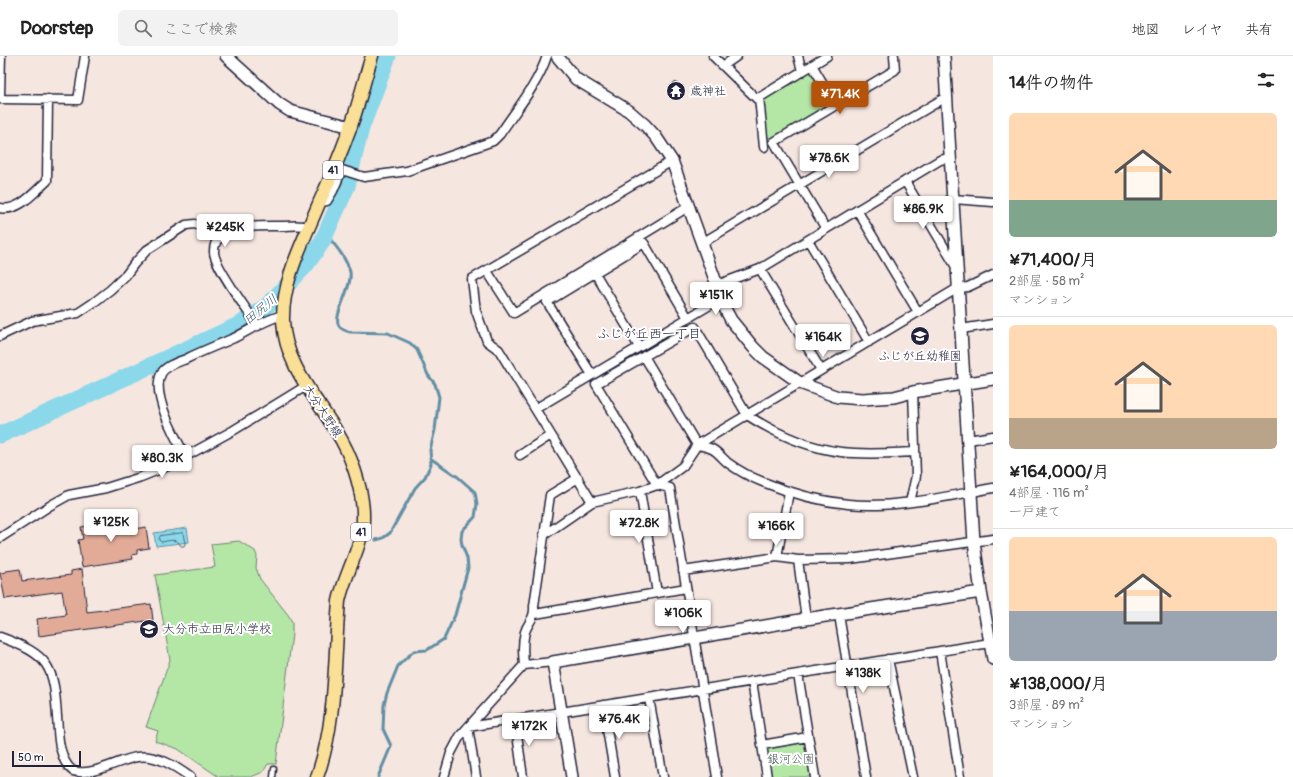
<!DOCTYPE html>
<html lang="ja">
<head>
<meta charset="utf-8">
<style>
	:root { --surface:#fff; --page:#f2f2f2; --text:#222; --muted:#767676; --line:#e0e0e0; --accent:#b45309 }
	body { margin:0; font-family:Pangolin,"Klee One",sans-serif; background:var(--page); color:var(--text); height:100vh; display:flex; flex-direction:column; font-size:15px; white-space:nowrap }
	* { box-sizing:border-box; margin:0 }
	p { font-size:13px; color:var(--muted) }
	.icon { flex:none; width:22px; height:22px; fill:none; stroke:currentColor; stroke-width:2; stroke-linecap:round; stroke-linejoin:round }
	.map { position:relative; flex:1; overflow:hidden }
	.sheet { display:flex; flex-direction:column; background:var(--surface); width:300px }
	.sheet>* { flex:none }
	.scale { position:absolute; left:12px; bottom:10px; width:69px; box-sizing:border-box; padding-left:4px; border:2px solid #22223b; border-top:0; font-size:11px; line-height:14px; white-space:nowrap; color:#22223b; -webkit-text-stroke:3px #fff; paint-order:stroke }
	.price { position:absolute; translate:-50% -34px; padding:0 9px; border-radius:4px; background:#fff; color:#222; font-size:13px; line-height:26px; filter:drop-shadow(0 1px 2px #0008) }
	.price::after { content:''; position:absolute; left:50%; top:24px; width:12px; height:9px; margin-left:-6px; background:inherit; clip-path:polygon(0 0,100% 0,50% 100%) }
	.price.active { background:var(--accent); color:#fff }
	ul { padding:0; list-style:none }
	li { display:grid; align-content:center; gap:8px; height:212px; padding:0 16px }
	li+li { border-top:1px solid var(--line) }
	li span { display:grid; place-items:center; height:124px; border-radius:6px; color:#555 }
	li>.icon { margin-inline-start:auto }
	span .icon { width:72px; height:72px; fill:#fffc; stroke-width:1 }
	li b { font-size:17px }
	h2 { display:flex; justify-content:space-between; align-items:center; height:48px; padding:0 16px; font-size:17px }
	header { display:flex; align-items:center; gap:24px; box-sizing:border-box; height:56px; padding:0 20px; background:var(--surface); border-bottom:1px solid var(--line) }
	header strong { font-size:19px }
	nav { display:flex; gap:22px; margin-inline-start:auto; font-size:14px }
	.search { width:280px; height:36px; background:var(--page); display:flex; align-items:center; gap:10px; box-sizing:border-box; padding:0 14px; border-radius:6px; color:var(--muted); font-size:15px }
	main { display:flex; flex:1; min-height:0 }
	.map>svg:first-child { display:block }
	.green { fill:#b4e6a6; stroke:#6b8470 }
	.water { fill:#8bd8ea; stroke:#618fa4 }
	.lines { fill:none; stroke-linecap:round; stroke-linejoin:round }
	.shore { stroke:#4c6b81; stroke-width:1 }
	.stream { stroke:#618fa4; stroke-width:3 }
	.river { stroke:#8bd8ea; stroke-width:17 }
	.building { fill:#e2ab98; stroke:#22223b }
	.lane-casing { stroke:#22223b; stroke-width:7 }
	.street-casing { stroke:#22223b; stroke-width:11 }
	.secondary-casing { stroke:#22223b; stroke-width:14 }
	.primary-casing { stroke:#22223b; stroke-width:15 }
	.lane { stroke:#fff; stroke-width:4 }
	.street { stroke:#fff; stroke-width:8 }
	.secondary { stroke:#fff; stroke-width:11 }
	.primary { stroke:#fadf96; stroke-width:12 }
	.labels { text-anchor:middle; stroke-width:4; stroke-linejoin:round; paint-order:stroke }
	.shield { fill:#fff; stroke:#646476; stroke-width:1 }
	.shield-label { font-size:11px; font-weight:bold; fill:#22223b }
	.poi-label { font-size:12px; fill:#22223b; stroke:#fff; text-anchor:start }
	.street-label { font-size:12px; fill:#22223b; stroke:#fff }
	.park-label { font-size:12px; fill:#4e5d5b; stroke:#fff }
	.water-label { font-size:13px; font-style:italic; fill:#425970; stroke:#fff }
	.neighbourhood-label { font-size:13px; fill:#22223b; stroke:#fff }
</style>
</head>
<body>
<header>
<strong>Doorstep</strong>
<div class="search"><svg class="icon" aria-label="search" viewBox="0 0 24 24"><circle cx="10" cy="10" r="6"/><path d="M15 15l6 6"/></svg>ここで検索</div>
<nav><a>地図</a><a>レイヤ</a><a>共有</a></nav>
</header>
<main>
<div class="map">
<svg width="993" height="721" viewBox="0 0 993 721">
	<rect width="100%" height="100%" fill="#f6e6e0"/>
	<filter id="ink" filterUnits="userSpaceOnUse"><feTurbulence type="fractalNoise" baseFrequency=".025" numOctaves="2"/><feDisplacementMap in="SourceGraphic" scale="8" xChannelSelector="R" yChannelSelector="G"/><feConvolveMatrix kernelMatrix="1 2 1 2 8 2 1 2 1" color-interpolation-filters="sRGB"/></filter>
	<g filter="url(#ink)">
		<path class="green" d="M812,14L832,47L773,83L766,81L763,44Z
			M239,485L255,495L257,500L256,512L260,523L289,560L292,567V578L276,708H268L263,716L251,721H219L178,693L155,685L158,675L146,671L170,604L155,519L215,511L211,488Z
			M803,684L806,687L811,721H770L766,693L769,690Z"/>
		<path class="water" d="M187,472L189,486L156,490L154,477Z"/>
		<g class="lines">
			<path class="shore" d="M183,477L185,488L184,490H181C177,481 169,485 161,486L159,484L160,480Z"/>
			<path class="stream" d="M325,177C334,188 346,201 350,216C353,231 332,260 339,270C342,274 346,275 350,276L388,277L410,287L417,294L428,319L435,328L439,341L435,374L430,394L431,408L425,421L415,432L390,477L383,482L376,484
				M378,721L391,690L383,673L384,649L387,637L398,610L404,604L414,595L427,594L444,583L455,559L468,512L467,502L462,489L461,483L462,475L475,461L477,448L475,436L458,421L430,402"/>
			<path class="river" d="M0,379L241,268L268,249L306,209L322,186L347,130L361,72L388,0"/>
		</g>
		<path class="building" d="M674,26L683,31L682,33L684,34L680,41L678,40L677,42L668,37Z
			M133,464L134,473L146,471L149,492L137,494V498L132,499L133,503L82,511L78,484L83,483L81,471Z
			M20,513L22,525L71,519V515L82,513L87,556L151,548L153,564L39,580L37,563L66,559L62,535L5,543L0,517L6,516V515Z"/>
		<g class="lines">
			<defs>
				<path id="lane" d="M273,721L274,713"/>
				<path id="street" d="M713,0L757,43L827,0
					M798,0L802,15
					M812,9L836,49
					M723,10L737,0
					M0,39L1,0
					M759,41L764,91
					M0,43L78,44L85,0
					M905,125L956,211
					M953,143L993,146
					M320,146L327,145L333,135L342,114L364,121L407,115L493,85L500,78C516,54 538,28 547,0
					M0,152C19,156 34,136 47,125L48,43
					M857,154L918,256
					M826,173L774,86L895,14L894,0
					M808,184L869,286
					M702,187L946,41
					M760,213L821,314
					M487,215L514,257L688,151
					M595,217L639,291
					M717,229L760,213L940,104L950,102
					M258,270C249,257 214,209 214,196C213,167 262,170 281,170C291,170 299,168 309,171
					M961,273L993,268
					M0,280L32,265L78,257L93,247L110,234L126,219L134,208L147,194L186,169L195,168L205,172L220,180
					M644,300L697,389C702,390 708,391 712,393C718,396 723,403 728,407C739,415 750,421 763,426C790,437 819,445 848,448C894,453 948,440 993,432
					M592,319L547,246L644,187L688,262
					M535,353L720,243
					M968,384L993,380
					M520,399L551,379
					M186,401C176,383 151,339 161,318C165,310 178,306 186,303C202,295 218,289 234,282C250,274 266,263 283,259
					M640,435L657,537
					M592,446L499,294L487,285L476,255L472,223L672,105
					M910,446L916,420L913,336
					M544,479L592,446L640,435L657,429L683,410L697,389L958,232L968,231L993,219
					M0,482L51,449L69,439L106,432L141,421L168,410L234,374L306,330
					M777,501L789,436
					M798,504L850,503L993,483
					M683,515L777,501L798,504L806,563
					M535,558L686,532
					M839,559L866,721
					M0,581C50,599 54,610 57,661C58,671 58,682 60,691C63,701 65,709 73,715C92,721 118,704 137,701C156,698 175,710 190,721
					M940,595L960,721
					M888,603L913,721
					M524,609C523,598 522,587 525,576C528,566 535,563 534,550L550,439L578,422
					M798,618L815,721
					M752,625L767,721
					M649,642L663,721
					M603,649L615,721
					M515,664L523,721
					M762,689L808,681
					M444,721L451,697L460,680L524,609L553,606
					M476,721L468,671L990,587
					M717,721L670,432L657,429L596,328L695,271L747,359C775,377 808,392 841,396C865,399 891,397 915,396"/>
				<path id="secondary" d="M226,0L279,48L290,55L351,71
					M557,0L576,23L629,55L645,69L656,81L672,105L717,229L720,243L731,264L753,291L763,301L800,327L838,341L862,343L894,341L913,336L993,323
					M944,0L974,486L981,536L993,603
					M572,721L553,606L806,563L981,536"/>
				<path id="primary" d="M317,721C337,665 334,603 339,545C345,517 362,492 363,464C364,439 354,407 342,385C321,346 285,312 283,265C282,223 305,182 320,145C331,121 341,97 350,72C359,49 364,24 372,0"/>
			</defs>
			<use href="#lane" class="lane-casing"/>
			<use href="#street" class="street-casing"/>
			<use href="#secondary" class="secondary-casing"/>
			<use href="#primary" class="primary-casing"/>
			<use href="#lane" class="lane"/>
			<use href="#street" class="street"/>
			<use href="#secondary" class="secondary"/>
			<use href="#primary" class="primary"/>
		</g>
	</g>
	<defs>
		<symbol id="temple-disc" viewBox="-11 -11 22 22"><circle r="9.5" fill="#22223b" stroke="#fff"/><path d="M0-6L5-2H3V0L6.5 2.5H4V6H1.5V3h-3V6H-4V2.5H-6.5L-3 0V-2H-5Z" fill="#fff"/></symbol>
		<symbol id="school-disc" viewBox="-11 -11 22 22"><circle r="9.5" fill="#22223b" stroke="#fff"/><path d="M0-5L7-2L0 1L-7-2ZM-4 1L0 2.5L4 1V4Q0 6-4 4Z" fill="#fff"/></symbol>
	</defs>
	<g fill-rule="evenodd">
		<use href="#temple-disc" x="665" y="24" width="22" height="22"/>
		<use href="#school-disc" x="909" y="269" width="22" height="22"/>
		<use href="#school-disc" x="138" y="562" width="22" height="22"/>
	</g>
	<g class="labels">
		<g class="shield">
			<rect x="323" y="105" width="20" height="18" rx="3"/>
			<rect x="351" y="467" width="20" height="18" rx="3"/>
		</g>
		<g class="shield-label">
			<text x="333" y="118">41</text>
			<text x="361" y="480">41</text>
		</g>
		<g class="poi-label">
			<text x="690" y="39">歳神社</text>
			<text x="920" y="304" text-anchor="middle">ふじが丘幼稚園</text>
			<text x="163" y="577">大分市立田尻小学校</text>
		</g>
		<g class="street-label">
			<text transform="translate(323 355) rotate(57)" y="4">大分大野線</text>
		</g>
		<g class="park-label">
			<text x="791" y="707">銀河公園</text>
		</g>
		<g class="water-label">
			<text transform="translate(260 253) rotate(-39)" y="5">田尻川</text>
		</g>
		<g class="neighbourhood-label">
			<text x="649" y="282">ふじが丘西一丁目</text>
		</g>
	</g>
</svg>
<div class="scale">50 m</div>
<b class="price active" style="left:840px;top:59px">¥71.4K</b>
<b class="price" style="left:829px;top:123px">¥78.6K</b>
<b class="price" style="left:923px;top:174px">¥86.9K</b>
<b class="price" style="left:225px;top:192px">¥245K</b>
<b class="price" style="left:716px;top:260px">¥151K</b>
<b class="price" style="left:823px;top:302px">¥164K</b>
<b class="price" style="left:162px;top:423px">¥80.3K</b>
<b class="price" style="left:111px;top:487px">¥125K</b>
<b class="price" style="left:639px;top:488px">¥72.8K</b>
<b class="price" style="left:776px;top:491px">¥166K</b>
<b class="price" style="left:683px;top:578px">¥106K</b>
<b class="price" style="left:863px;top:638px">¥138K</b>
<b class="price" style="left:619px;top:684px">¥76.4K</b>
<b class="price" style="left:529px;top:691px">¥172K</b>
</div>
<section class="sheet">
<h2>14件の物件<svg class="icon" aria-label="filters" viewBox="0 0 24 24"><path d="M4 7h16M4 17h16"/><circle cx="9" cy="7" r="2"/><circle cx="15" cy="17" r="2"/></svg></h2>
<ul>
<li><span style="background:linear-gradient(#ffd9b3 70%,#7fa58c 0)"><svg class="icon" aria-label="home" viewBox="0 0 24 24"><path d="M3 11l9-7 9 7M6 9v11h12V9"/></svg></span><div><b>¥71,400/月</b><p>2部屋 · 58 m²</p><p>マンション</p></div></li>
<li><span style="background:linear-gradient(#ffd9b3 75%,#b9a48a 0)"><svg class="icon" aria-label="home" viewBox="0 0 24 24"><path d="M3 11l9-7 9 7M6 9v11h12V9"/></svg></span><div><b>¥164,000/月</b><p>4部屋 · 116 m²</p><p>一戸建て</p></div></li>
<li><span style="background:linear-gradient(#ffd9b3 60%,#9aa5b1 0)"><svg class="icon" aria-label="home" viewBox="0 0 24 24"><path d="M3 11l9-7 9 7M6 9v11h12V9"/></svg></span><div><b>¥138,000/月</b><p>3部屋 · 89 m²</p><p>マンション</p></div></li>
</ul>
</section>
</main>
</body>
</html>
